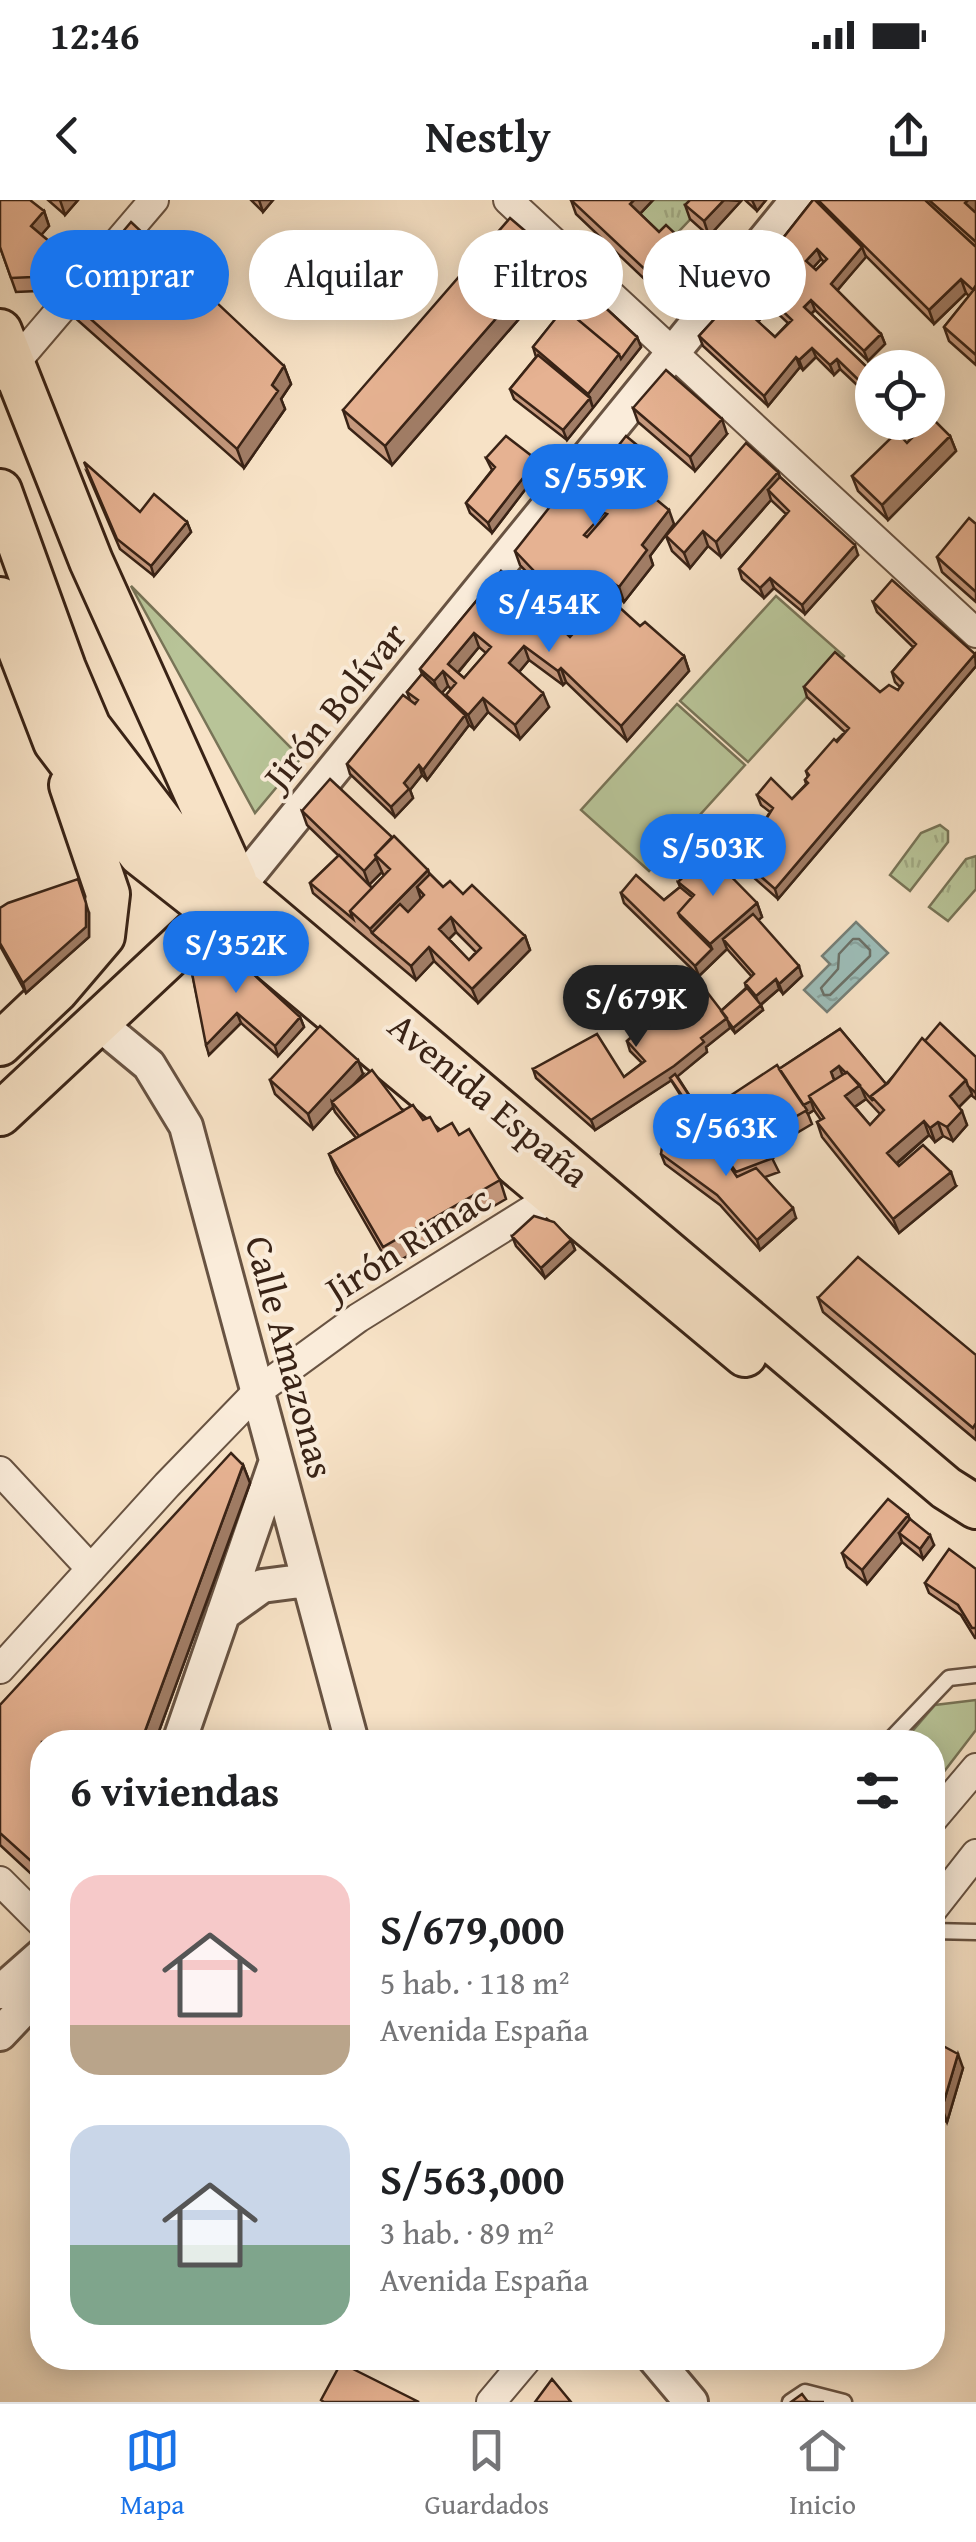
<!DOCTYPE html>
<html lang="es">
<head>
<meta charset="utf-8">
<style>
	:root { --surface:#fff; --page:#f2f2f2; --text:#202124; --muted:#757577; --line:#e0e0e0; --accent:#1a73e8 }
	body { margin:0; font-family:"Gentium Book Plus",serif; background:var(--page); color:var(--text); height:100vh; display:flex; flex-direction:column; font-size:38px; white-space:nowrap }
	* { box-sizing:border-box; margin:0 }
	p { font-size:32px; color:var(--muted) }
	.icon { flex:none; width:55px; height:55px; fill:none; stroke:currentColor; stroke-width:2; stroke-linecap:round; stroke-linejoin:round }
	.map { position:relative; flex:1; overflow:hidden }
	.panel { position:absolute; left:30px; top:1530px; width:915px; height:640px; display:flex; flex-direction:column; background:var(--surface); border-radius:40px; box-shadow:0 5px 25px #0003 }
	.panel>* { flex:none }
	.top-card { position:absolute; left:30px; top:30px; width:918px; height:90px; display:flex; gap:20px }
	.buttons { position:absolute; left:855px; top:150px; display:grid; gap:20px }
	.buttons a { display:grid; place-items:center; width:90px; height:90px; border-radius:50%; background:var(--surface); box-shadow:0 5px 25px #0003; font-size:50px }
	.price { position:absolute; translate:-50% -85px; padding:0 22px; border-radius:35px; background:var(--accent); color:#fff; font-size:32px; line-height:65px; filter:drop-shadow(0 2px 5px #0008) }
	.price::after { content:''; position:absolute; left:50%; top:60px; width:30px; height:22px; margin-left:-15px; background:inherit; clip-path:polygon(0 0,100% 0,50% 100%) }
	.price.current { background:#222; color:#fff }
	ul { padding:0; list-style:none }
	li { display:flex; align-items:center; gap:30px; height:250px; padding:0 40px }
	li span { display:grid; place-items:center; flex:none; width:280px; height:200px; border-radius:30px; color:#555 }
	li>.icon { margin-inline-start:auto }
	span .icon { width:120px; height:120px; fill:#fffc; stroke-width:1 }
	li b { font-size:42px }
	h2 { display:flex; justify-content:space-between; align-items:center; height:120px; padding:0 40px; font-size:42px }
	.pill { padding:0 35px; border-radius:45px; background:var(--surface); box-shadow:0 5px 25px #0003; font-size:35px; line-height:90px }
	.pill.current { background:var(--accent); color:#fff }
	.status { display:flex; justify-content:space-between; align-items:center; height:70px; padding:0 50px; background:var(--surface); direction:ltr }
	.status svg { height:28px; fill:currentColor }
	header { display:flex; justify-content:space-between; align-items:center; height:130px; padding:0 40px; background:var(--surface); font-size:45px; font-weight:700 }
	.tabs { display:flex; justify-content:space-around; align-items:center; height:140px; border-top:2px solid var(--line); background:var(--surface); font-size:28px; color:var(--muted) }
	.tabs a { display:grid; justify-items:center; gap:5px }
	.tabs .current { color:var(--accent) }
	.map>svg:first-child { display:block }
	.grass { fill:url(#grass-tufts); stroke:#787457; stroke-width:2.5 }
	.green { fill:#b8c498; stroke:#787457; stroke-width:2.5 }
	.water { fill:url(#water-ripples); stroke:#757f77; stroke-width:2.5 }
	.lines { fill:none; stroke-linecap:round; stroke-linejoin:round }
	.shore { stroke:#6b7067; stroke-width:2.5 }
	.service-casing { stroke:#685342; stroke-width:19 }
	.minor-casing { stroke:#685342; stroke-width:32 }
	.tertiary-casing { stroke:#685342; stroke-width:38 }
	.primary-casing { stroke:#392316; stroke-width:48 }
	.service { stroke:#faecda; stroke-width:14 }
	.minor { stroke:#faecda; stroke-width:28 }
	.tertiary { stroke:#faecda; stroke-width:32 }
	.primary { stroke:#f7e2c6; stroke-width:42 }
	.wall { fill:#c6997e; stroke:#392316; stroke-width:2.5; fill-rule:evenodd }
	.shaded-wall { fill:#a17d66; stroke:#392316; stroke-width:2.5 }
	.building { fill:#e6b292; stroke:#392316; stroke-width:2.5; fill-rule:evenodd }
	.labels { text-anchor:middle; stroke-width:8; stroke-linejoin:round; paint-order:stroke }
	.street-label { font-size:38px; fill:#392316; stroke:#faecda }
</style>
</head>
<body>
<div class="status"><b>12:46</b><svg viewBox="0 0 49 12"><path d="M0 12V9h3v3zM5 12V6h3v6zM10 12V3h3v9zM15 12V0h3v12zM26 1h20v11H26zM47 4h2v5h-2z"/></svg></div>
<header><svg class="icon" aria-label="back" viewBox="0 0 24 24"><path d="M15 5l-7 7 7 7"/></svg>Nestly<svg class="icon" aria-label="share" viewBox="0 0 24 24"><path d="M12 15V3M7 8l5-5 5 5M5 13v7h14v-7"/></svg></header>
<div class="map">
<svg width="976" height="2202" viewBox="0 0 976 2202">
	<defs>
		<pattern id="grass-tufts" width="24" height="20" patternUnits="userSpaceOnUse" patternTransform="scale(2.5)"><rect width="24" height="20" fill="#b8c498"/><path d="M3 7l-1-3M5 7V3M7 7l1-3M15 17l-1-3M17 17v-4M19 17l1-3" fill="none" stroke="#9fa882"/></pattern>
		<pattern id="water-ripples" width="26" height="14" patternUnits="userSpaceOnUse" patternTransform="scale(2.5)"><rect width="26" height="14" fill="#9dbdb8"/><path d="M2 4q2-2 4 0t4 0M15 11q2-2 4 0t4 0" fill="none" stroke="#88a29d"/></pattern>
	</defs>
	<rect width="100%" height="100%" fill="#f7e2c6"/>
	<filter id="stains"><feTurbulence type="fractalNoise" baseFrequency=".002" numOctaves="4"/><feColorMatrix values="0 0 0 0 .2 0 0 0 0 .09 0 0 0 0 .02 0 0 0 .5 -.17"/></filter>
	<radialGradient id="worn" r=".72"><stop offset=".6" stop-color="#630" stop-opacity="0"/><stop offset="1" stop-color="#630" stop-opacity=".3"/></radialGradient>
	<path class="grass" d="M653,0H690L700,9L664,47L635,19Z
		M940,625L948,631V642L910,691L890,675L921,633Z
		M976,656V689L948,721L929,707L966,659Z"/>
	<path class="green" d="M131,386L301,558L255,613Z
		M776,396L844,456L748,562L680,501Z
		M677,504L745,565L649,671L581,610Z
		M976,1500V1530L933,1586L932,1542H903L935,1505Z"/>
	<path class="water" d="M856,722L888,753L827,812L804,790L830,764L822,756Z"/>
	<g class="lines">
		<path class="shore" d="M859,739L870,750V756L830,795H824L821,788L838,769L839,754L853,739Z"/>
		<defs>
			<path id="service" d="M888,1542L949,1478L976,1475
				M932,1731L976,1732
				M790,2202L805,2192L844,2202"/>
			<path id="minor" d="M508,0L976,433
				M4,176L154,0
				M0,1271L91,1369
				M0,1469L167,1285L258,1191L358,1118L554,996
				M932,1620L976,1568
				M0,1681L42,1723
				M932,1710L976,1654
				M491,2202L528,2158"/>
			<path id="tertiary" d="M226,702L797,0
				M97,822L149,865L186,926L352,1542
				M223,1414L262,1386L308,1380
				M179,1542L276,1261
				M0,1792L42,1755
				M0,1834L34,1798L42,1780
				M654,2158L691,2202"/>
			<path id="primary" d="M0,131L91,361L235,680
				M0,291L64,468L89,527L167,629L946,1288L976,1307
				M0,399L55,542L140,654L215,713L745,1155
				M0,844L57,790L103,736L108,694L71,585
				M0,914L215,713"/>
		</defs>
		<use href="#service" class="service-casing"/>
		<use href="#minor" class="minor-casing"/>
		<use href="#tertiary" class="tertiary-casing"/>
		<use href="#primary" class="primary-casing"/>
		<use href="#service" class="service"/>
		<use href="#minor" class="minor"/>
		<use href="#tertiary" class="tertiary"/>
		<use href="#primary" class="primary"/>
	</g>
	<path class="wall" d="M48,0H78L65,15Z
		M251,0H273L263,12Z
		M571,0H653L640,14L659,32L687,55L684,58L689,72L668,94L661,87L657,91L576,14Z
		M745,0H766L757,11Z
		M813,0H976V165L949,141L944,127L969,96L966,93L934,124L866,56L837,91L881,134L885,144L868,161L815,110L811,114L872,172V199L840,169L834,175L816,157L803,170L800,167L768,206L703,146L699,136L750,80ZM821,59L824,62L816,70L813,68ZM771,107L788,123L775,137L758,122Z
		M741,1L709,36L690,19L685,5Z
		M44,11L49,26L41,35L57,48L62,63L38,91L16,92L0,47Z
		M552,54L556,62L637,137L641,147L567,240L514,199L510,189L536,157L533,147L559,115L538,97L392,265L349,228L343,210Z
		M67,98L284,166L291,184L281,199L285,209L244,268L73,116Z
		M633,208L727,234L695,271L638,222Z
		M905,222H928L950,236L956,251L888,320L858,291L852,276L907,243L913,237L910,234Z
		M486,258L540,270L492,333L470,313L466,303L492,270Z
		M654,259L659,273L645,291L674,324L650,356L653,365L624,402L609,391L593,411L640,426L684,456L689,471L627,541L566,482L563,485L529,460L519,472L549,507L520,539L488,512L474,529L469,525L427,580L422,575L410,590L413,598L395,617L350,574L347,564L410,500L407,492L422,474L420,469L501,371L570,437L579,427L520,365L515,351L584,289ZM479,447L486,453L464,478L458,473ZM448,486L451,489L447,498L442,493Z
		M87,272L140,312L187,322L191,332L154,376L120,349Z
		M778,272L780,277L858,355L805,414L774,388L764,398L742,379L739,369L786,314L771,300L721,357L708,346L690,368L672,351L666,336Z
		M976,324V402L942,372L937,357Z
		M873,402L975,454L976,466L778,699L744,669L741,659L754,644L753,640L770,612L761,605L757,595L792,599L806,584L805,580L808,577L806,571L845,532L807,497L804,487L880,492L898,490L900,487L895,482L892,472L913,447L877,412Z
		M302,611L430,674L443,687L463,694L525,736L530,750L478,803L434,761L416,780L313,693L310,683L339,656L307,625ZM382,672L384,676L372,688L369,685ZM456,732L476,752L469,760L449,739Z
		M678,682L757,703L762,717L758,720L802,776L783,794L779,789L761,805L763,810L735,833L730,827L706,847L707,852L677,876L702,915L779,869L840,829L886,884L925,841L976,857V899L971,895L959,907L967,925L953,941L943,936L935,942L929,935L897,964L899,966L956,986L899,1033L822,937L817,922L821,920L814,910L808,914L812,924L768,950L779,972L765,977L796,1018L760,1050L720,1005L665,964L661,954L696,920L671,880L595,930L536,878L533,869L624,877L642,863L630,851L627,841L646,824L642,812L721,811L746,788L745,783L752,777L727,749L699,776L624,703L621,693L664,700L680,687ZM866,899L880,914L870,925L855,907Z
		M0,708L89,713V737L26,793L0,746Z
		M190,763L300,817L304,827L278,856L241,823L209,855Z
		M363,874L354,884L423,920L438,931L459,935L500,980L506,999L390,1066L336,972L329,954L356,938L335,912L333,907L313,929L275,894L270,880Z
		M512,1036L571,1040L575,1050L545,1078L516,1046Z
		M818,1098L976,1155V1240L823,1112Z
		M243,1265L250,1283L155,1542H42V1684L0,1645V1505Z
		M908,1315L910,1319L934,1345L923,1359L902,1342L867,1384L847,1367L842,1353Z
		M976,1369V1438H975L961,1415L929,1393L925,1383Z
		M932,1840L963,1868L947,1922L932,1913Z"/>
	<path class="shaded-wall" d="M60,0H78L65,15Z
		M259,0H273L263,12Z
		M634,0H653L635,19L630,4Z
		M724,0L741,1L709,36L704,21Z
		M752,0H766L757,11Z
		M968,0H976V16L965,3Z
		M44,11L49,26L36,41L31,26Z
		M682,40L687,55L684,58L689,72L668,94L663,80L674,49Z
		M862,47L866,57L834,94L831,84Z
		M57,48L62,63L38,91L33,77Z
		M817,49L821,59L810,71L806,61Z
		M552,54L559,72L534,87L538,97L392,265L385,246Z
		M656,73L661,87L657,91L652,76Z
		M961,79L966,93L934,124L929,110Z
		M768,97L771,107L754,125L751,115Z
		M811,100L815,110L808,117L804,107Z
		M881,134L885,144L868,161L864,151Z
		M637,137L641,147L593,208L588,194L619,154Z
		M812,148L816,157L803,170L799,160Z
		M796,157L800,167L768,206L764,196Z
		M837,159L840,169L834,175L830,165Z
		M284,166L291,184L281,199L285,209L244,268L237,249L272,185Z
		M590,198L593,208L567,240L563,230Z
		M722,219L727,234L695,271L690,257Z
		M950,236L956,251L888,320L882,305Z
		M654,259L659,273L640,297L635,282Z
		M537,260L540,270L492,333L488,323Z
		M778,272L783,286L768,290L771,300L721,357L716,342Z
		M669,310L674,324L650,356L653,365L624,402L619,387L642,345Z
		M187,322L191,332L154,376L151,366Z
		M703,331L708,346L690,368L684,353Z
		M855,345L858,355L805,414L802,405Z
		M604,377L609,391L580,428L575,414Z
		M770,378L774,388L764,398L760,388Z
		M474,433L479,447L453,478L448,464Z
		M524,446L529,460L514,478L509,463Z
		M975,454L976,466L778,699L775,689Z
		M684,456L689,471L627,541L621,526Z
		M561,468L566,482L563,485L558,471Z
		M443,471L448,486L440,495L434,481Z
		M543,493L549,507L520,539L515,525Z
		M483,498L488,512L474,529L468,515Z
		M465,515L469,525L427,580L423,570Z
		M419,565L422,575L410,590L413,598L395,617L391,607L404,583Z
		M376,658L382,672L369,685L364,671Z
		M428,670L435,689L424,695L417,687L422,702L382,742L372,733L370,729Z
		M78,679L89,713V737L26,793L23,783Z
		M757,703L762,717L730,746L723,739L727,749L699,776L695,766L712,749L710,744Z
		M451,717L456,732L444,744L439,729Z
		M525,736L530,750L478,803L472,789Z
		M429,747L434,761L416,780L411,766Z
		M799,766L802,776L783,794L779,784Z
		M776,779L779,789L759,806L756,796Z
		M761,805L763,810L735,833L733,828Z
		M237,813L241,823L209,855L206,845Z
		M300,817L304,827L278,856L275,846Z
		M727,818L730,828L706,847L707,852L678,876L595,930L591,920Z
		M358,860L363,874L335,905L332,902L333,907L313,929L308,914Z
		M839,866L843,876L835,882L831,872Z
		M966,880L972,894L955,911L950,896Z
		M860,885L866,899L850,910L845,896Z
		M811,901L814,910L808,914L802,906Z
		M962,911L967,925L953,941L947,927Z
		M924,921L929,935L892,967L887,953Z
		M938,922L943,936L935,942L930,928Z
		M951,972L956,986L899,1033L893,1019Z
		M793,1008L796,1018L760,1050L757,1040Z
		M571,1040L575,1050L545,1078L541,1068Z
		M243,1265L250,1283L155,1542H141Z
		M908,1315L913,1329L899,1333L902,1342L867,1384L862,1370Z
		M930,1335L934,1345L923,1359L920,1349Z
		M958,1854L963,1868L947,1922L942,1908Z"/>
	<path class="building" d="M0,0H30L44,11L31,26L57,48L33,77L11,78L0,47Z
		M571,0H634L630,4L659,32L666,25L682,40L674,49L684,58L663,80L656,73L652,76Z
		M690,0H724L704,21L685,5Z
		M813,0H815L862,47L831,84L881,134L864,151L811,100L804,107L872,172V193L837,159L830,165L812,148L799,160L796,157L764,196L699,136L750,80ZM817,49L827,59L816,70L806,61ZM768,97L792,120L775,137L751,115Z
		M818,0H925L976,47V85L973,90L961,79L929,110Z
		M929,0H968L965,3L976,13V42Z
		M510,18L552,54L385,246L343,210Z
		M131,22L284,166L272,185L278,191L237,249L67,98Z
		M556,62L637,137L621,159L619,154L564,108L563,110L534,87Z
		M976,87V155L944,127Z
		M564,108L619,154L588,194L533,147Z
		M538,155L590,198L563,230L510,189Z
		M666,170L722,219L690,257L633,208Z
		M928,214L950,236L882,305L852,276L897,232L907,243L918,232L908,222H928Z
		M506,236L537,260L488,323L466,303L495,267L486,258Z
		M626,236L654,259L635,282L669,310L642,345L647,350L619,387L604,377L575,414L515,351L571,280L584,289ZM604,313L607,314L587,337L584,335Z
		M746,243L778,272L716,342L703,331L684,353L666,336Z
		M84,262L140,312L154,294L187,322L151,366L117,339Z
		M780,277L855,345L802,405L770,378L760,388L739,369L789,311L768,290Z
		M969,318L976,324V392L937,357Z
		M501,371L570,437L607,396L640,426L645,422L684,456L621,526L561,468L558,471L524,446L509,463L543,493L515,525L483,498L468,515L446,495L456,483L443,471L434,481L420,469ZM474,433L491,447L464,478L448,464Z
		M892,380L975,454L775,689L741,659L755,643L753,640L773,608L757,595L771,578L792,599L808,583L805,580L809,575L806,571L834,539L837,542L849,528L804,487L835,452L880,492L889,485L898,490L903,483L892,472L916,444L873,402Z
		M422,474L465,515L423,570L419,565L404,583L409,589L391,607L347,564L403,495L415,504L418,500L407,492Z
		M330,579L392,637L375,655L376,658L364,671L302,611Z
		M394,636L428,670L370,729L350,711L390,669L375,655Z
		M708,653L757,703L710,744L678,713L694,695L678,682Z
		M339,655L372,688L350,711L353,719L310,683Z
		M430,674L443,687L450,681L463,694L472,685L525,736L472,789L429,747L411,766L372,733L400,704L408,712L424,695L417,687ZM451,717L481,748L469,760L439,729Z
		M636,675L664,700L680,687L692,697L678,713L680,717L712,749L695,766L621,693Z
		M78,679L86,703V727L23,783L0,743V708L8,703Z
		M753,714L799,766L779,784L776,779L756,796L745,783L754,774L723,739Z
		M214,738L300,817L275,846L237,813L206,845L190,763Z
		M690,770L727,818L701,838L704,842L674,866L591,920L533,869L597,834L624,877L645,861L627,841L650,821L642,812Z
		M747,788L761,805L733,828L721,811Z
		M940,823L976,857V893L968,886L966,880L925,841Z
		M320,826L358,860L308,914L270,880Z
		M840,829L886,884L871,896L873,901L847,872L846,873L839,866L831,872L834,880L809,896L811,901L803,905L779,869Z
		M922,838L966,880L950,896L962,911L947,927L938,922L930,928L924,921L887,953L899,966L923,945L951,972L893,1019L817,922L824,918L809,896L847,872L860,885L845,896L870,925L884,910L871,896L888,883Z
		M777,865L807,910L760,937L773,958L736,972L698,917Z
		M372,870L403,911L359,936L332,902Z
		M675,874L702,915L698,917L700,922L670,878Z
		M413,905L423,920L430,917L438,931L452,923L459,935L469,929L500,980L383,1047L329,954Z
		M698,919L737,977L756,968L793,1008L757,1040L717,995L661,954L663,940Z
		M534,1016L554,1022L571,1040L541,1068L512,1036Z
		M858,1057L976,1155V1223L973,1228L818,1098Z
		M231,1253L243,1265L141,1542H42V1671L0,1633V1505Z
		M888,1299L908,1315L862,1370L842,1353Z
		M910,1319L930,1335L920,1349L899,1333Z
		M949,1349L976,1369V1428H972L958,1405L925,1383Z
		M932,1840L958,1854L942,1908L932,1902Z
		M341,2163L419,2202H324L321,2200Z
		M552,2179L571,2202H535Z
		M802,2194L808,2202H824H791Z"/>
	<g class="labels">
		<g class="street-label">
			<text transform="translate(335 506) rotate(-51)" y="13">Jirón Bolívar</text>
			<text transform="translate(489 900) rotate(40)" y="13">Avenida España</text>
			<text transform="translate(408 1044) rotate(-32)" y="13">Jirón Rimac</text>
			<text transform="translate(290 1157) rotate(75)" y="13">Calle Amazonas</text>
		</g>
	</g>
	<rect width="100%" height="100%" filter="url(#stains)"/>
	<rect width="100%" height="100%" fill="url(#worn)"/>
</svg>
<div class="buttons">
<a><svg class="icon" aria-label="locate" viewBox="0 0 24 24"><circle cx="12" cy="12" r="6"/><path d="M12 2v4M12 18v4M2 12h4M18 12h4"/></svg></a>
</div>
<b class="price" style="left:595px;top:329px">S/559K</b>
<b class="price" style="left:549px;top:455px">S/454K</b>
<b class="price" style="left:713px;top:699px">S/503K</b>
<b class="price" style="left:236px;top:796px">S/352K</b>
<b class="price current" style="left:636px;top:850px">S/679K</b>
<b class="price" style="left:726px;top:979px">S/563K</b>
<div class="top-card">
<a class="pill current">Comprar</a>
<a class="pill">Alquilar</a>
<a class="pill">Filtros</a>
<a class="pill">Nuevo</a>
</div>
<section class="panel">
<h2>6 viviendas<svg class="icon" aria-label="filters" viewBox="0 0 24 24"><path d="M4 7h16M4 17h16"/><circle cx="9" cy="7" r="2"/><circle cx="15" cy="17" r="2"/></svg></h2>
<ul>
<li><span style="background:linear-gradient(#f6c9c9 75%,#b9a48a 0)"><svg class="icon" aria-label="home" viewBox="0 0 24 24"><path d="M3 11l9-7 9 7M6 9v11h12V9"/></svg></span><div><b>S/679,000</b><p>5 hab. · 118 m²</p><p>Avenida España</p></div></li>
<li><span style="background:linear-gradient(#c9d6e8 60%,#7fa58c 0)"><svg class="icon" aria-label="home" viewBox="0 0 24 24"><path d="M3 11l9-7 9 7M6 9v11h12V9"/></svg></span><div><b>S/563,000</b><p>3 hab. · 89 m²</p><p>Avenida España</p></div></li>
</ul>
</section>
</div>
<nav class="tabs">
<a class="current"><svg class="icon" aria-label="map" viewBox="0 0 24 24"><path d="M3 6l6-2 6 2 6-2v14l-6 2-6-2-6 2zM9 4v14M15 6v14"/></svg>Mapa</a>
<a><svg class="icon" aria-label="saved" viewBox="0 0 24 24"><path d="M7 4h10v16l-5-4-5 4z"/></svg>Guardados</a>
<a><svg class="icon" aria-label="home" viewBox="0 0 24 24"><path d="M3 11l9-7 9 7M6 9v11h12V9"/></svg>Inicio</a>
</nav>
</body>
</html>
